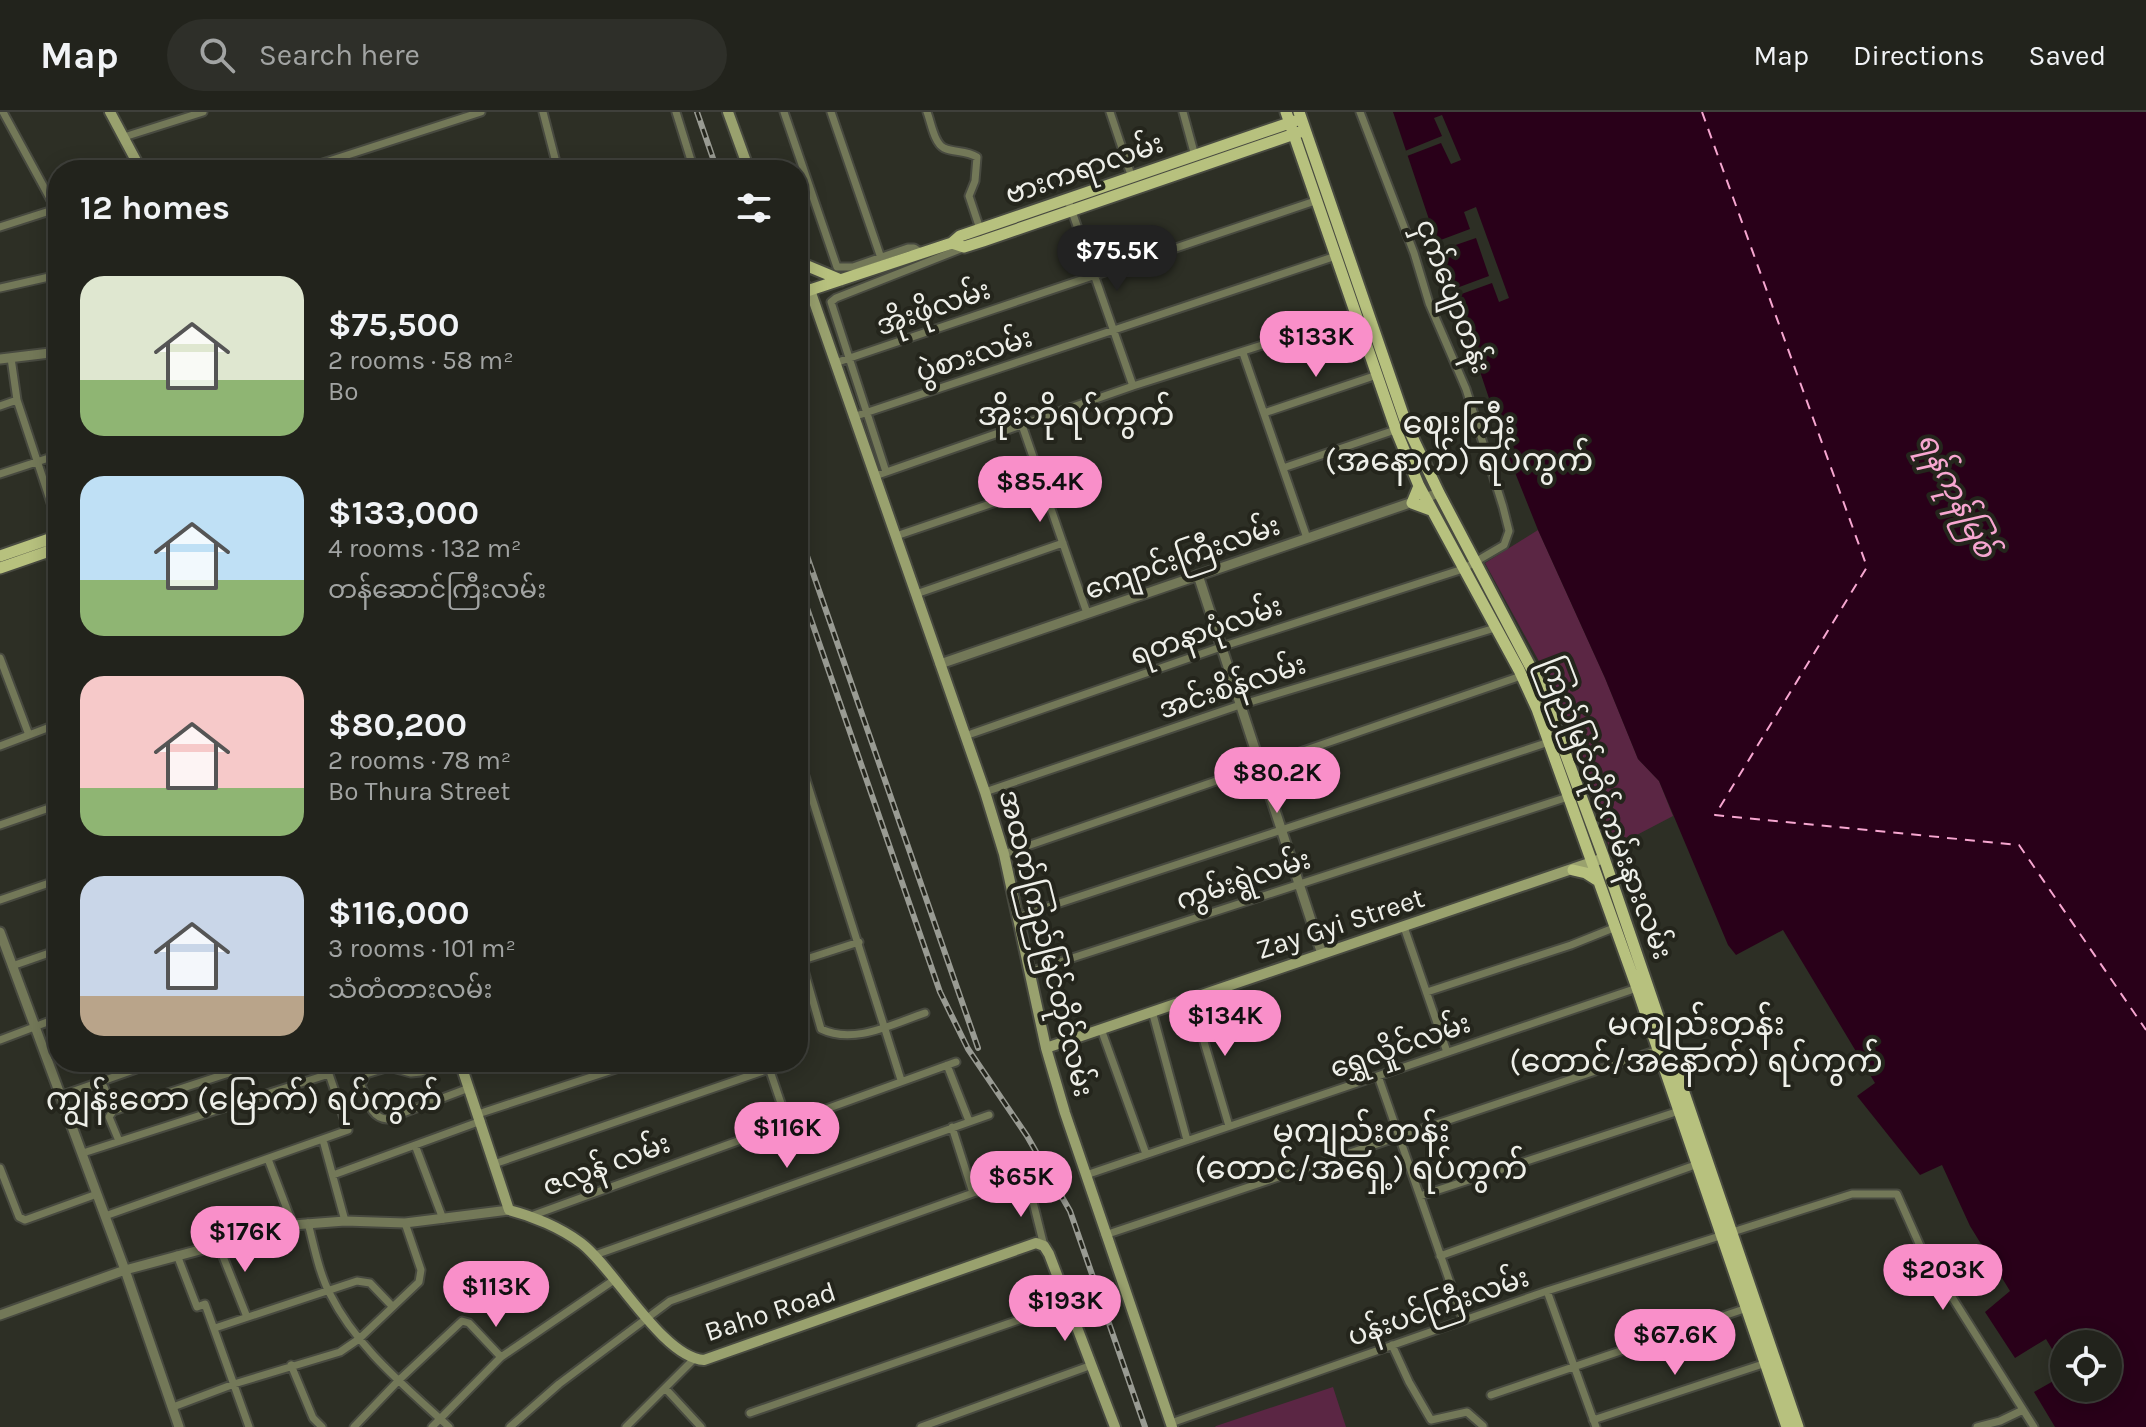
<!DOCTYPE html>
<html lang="en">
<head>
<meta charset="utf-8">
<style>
	:root { --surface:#22231c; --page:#2e2f29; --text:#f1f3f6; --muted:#a2a4a3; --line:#3f403b; --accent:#f98fc9 }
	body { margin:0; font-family:Karla,"Noto Sans Myanmar",sans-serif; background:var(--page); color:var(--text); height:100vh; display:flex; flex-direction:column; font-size:30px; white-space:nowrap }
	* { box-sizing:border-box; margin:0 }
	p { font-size:26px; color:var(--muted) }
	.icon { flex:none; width:44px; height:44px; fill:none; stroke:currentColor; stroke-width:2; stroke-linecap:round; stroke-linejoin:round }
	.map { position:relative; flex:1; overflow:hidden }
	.side { position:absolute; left:48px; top:48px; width:760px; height:912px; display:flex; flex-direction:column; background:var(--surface); border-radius:32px; box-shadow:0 4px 20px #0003,0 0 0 2px var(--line) }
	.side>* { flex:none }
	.tools { position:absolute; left:2050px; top:1218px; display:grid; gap:16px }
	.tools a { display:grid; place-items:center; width:72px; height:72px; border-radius:50%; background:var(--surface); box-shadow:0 4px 20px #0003,0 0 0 2px var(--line); font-size:40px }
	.price { position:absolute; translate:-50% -68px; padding:0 18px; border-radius:28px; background:var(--accent); color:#111; font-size:26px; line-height:52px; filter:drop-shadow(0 2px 4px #0008) }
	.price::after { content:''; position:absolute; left:50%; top:48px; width:24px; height:18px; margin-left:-12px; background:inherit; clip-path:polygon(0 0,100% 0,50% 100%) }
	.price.active { background:#222; color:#fff }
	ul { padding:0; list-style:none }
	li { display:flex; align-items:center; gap:24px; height:200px; padding:0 32px }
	li span { display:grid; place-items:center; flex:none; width:224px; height:160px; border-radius:24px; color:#555 }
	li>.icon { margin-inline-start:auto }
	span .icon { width:96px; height:96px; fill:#fffc; stroke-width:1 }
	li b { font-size:34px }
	h2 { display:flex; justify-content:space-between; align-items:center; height:96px; padding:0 32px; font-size:34px }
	header { display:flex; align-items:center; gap:48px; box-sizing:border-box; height:112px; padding:0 40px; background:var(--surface); border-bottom:2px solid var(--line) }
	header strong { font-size:38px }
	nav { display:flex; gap:44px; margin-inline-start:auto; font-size:28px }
	.search { width:560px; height:72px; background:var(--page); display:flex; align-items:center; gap:20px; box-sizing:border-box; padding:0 28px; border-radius:44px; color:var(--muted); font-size:30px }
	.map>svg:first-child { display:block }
	.green { fill:#5b2644 }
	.water { fill:#290019 }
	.pier { fill:#2d2f25 }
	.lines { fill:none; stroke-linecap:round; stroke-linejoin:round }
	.ferry { stroke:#f6a6d0; stroke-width:2; stroke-dasharray:10 8; stroke-linecap:butt }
	.minor-casing { stroke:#484a40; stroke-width:11 }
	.tertiary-casing { stroke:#484a40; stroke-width:13 }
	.secondary-casing { stroke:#484a40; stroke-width:14 }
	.primary-casing { stroke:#484a40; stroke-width:15 }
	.minor { stroke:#737858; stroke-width:7 }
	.tertiary { stroke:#737858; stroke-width:9 }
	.secondary { stroke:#99a16e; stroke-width:10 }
	.primary { stroke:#b7c17e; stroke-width:11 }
	.rail-casing { stroke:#999b93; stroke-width:6 }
	.rail { stroke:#24251c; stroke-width:3; stroke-dasharray:9; stroke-linecap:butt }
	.labels { text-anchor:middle; stroke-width:8; stroke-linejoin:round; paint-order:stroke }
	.street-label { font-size:28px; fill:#eeefe9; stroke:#24251c }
	.water-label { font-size:30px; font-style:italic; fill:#f6a6d0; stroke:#24251c }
	.quarter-label { font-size:32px; fill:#eeefe9; stroke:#24251c }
</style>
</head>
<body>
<header>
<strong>Map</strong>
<div class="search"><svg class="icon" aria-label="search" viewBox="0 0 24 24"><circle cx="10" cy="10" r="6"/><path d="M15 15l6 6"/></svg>Search here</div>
<nav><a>Map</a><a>Directions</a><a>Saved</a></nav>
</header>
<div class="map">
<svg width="2146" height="1315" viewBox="0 0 2146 1315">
	<rect width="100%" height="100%" fill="#2d2f25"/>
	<path class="green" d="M1538,418L1605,566L1638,647L1659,669L1673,704L1610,737L1552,573L1485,451Z
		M1333,1275L1346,1315H1215L1216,1314Z"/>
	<path class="water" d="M1393,0H2146V1315H2055L2034,1280L2064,1263V1276H2108V1232H2064V1257L2046,1227L2015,1246L1985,1200L2010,1179L1970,1114L1942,1053L1920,1063L1857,984L1875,971L1783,818L1736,843L1728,833L1659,669L1638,647L1605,566L1538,418L1508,343Z"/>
	<path class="pier" d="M1442,3L1461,48L1451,52L1441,31L1407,44L1405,39L1442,24L1434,6Z
		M1476,95L1509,186L1499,190L1492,171L1456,184L1454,177L1489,164L1476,126L1441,138L1438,129L1470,117L1464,100Z"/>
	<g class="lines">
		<path class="ferry" d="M1702,0L1867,455L1715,703L2019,733L2146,918"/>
		<defs>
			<path id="minor" d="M3,0L58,101
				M543,0L558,58
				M676,0L694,58
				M784,0L837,155H853L908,136H914L922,141
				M831,0L881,146
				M927,0C931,10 934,31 944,36C955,41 965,38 977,45L975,69L969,84L980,117
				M1110,0L1132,66
				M1183,0L1195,44
				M124,25L203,0
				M301,58L481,0
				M1068,88L1133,274
				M0,115L56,97
				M0,176L58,163
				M1243,241L1307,426
				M11,246L17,288L58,412
				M835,251L1318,88
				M0,294L17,288
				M1264,301L1377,263
				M853,305L1336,144
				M1022,313L1087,501
				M1283,356L1398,317
				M886,360L831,190L836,186L963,136
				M0,362L58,343
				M875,364L1133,274L1357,203
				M896,424L1043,374
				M47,436L58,468
				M916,482L1063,431
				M0,546L29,623
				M798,609L804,629L798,633
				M965,624L1221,535L1463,457L1504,433L1509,419L1503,395L1466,277L1429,191L1414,141L1360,0
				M0,634L58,612
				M798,642L901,968
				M985,680L1240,593L1495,516
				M0,713L58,693
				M1004,742L1524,563
				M0,788L58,768
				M1017,805L1549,630
				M1404,815L1447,940
				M798,837L821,917C854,933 892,912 925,901
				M800,849L859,830
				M12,854L58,838
				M1029,860L1571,684
				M1427,880L1571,833L1616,815
				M1191,886L1229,1014
				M1152,899L1187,1028
				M1101,917L1146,1042
				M0,928L58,906
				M455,950L421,960L411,961L389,955L366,962L361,973C367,986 370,1006 387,1007L469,976
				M767,950L787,1009
				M947,953L969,1009
				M1378,964L1463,1208
				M104,975L113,999
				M60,984L156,950
				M478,1002L637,950
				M952,1015L973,1081
				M323,1028L345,1109
				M119,1029L109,1005L113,999L262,950
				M415,1033L443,1107
				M83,1041L329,962L348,1018L105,1104
				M268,1047L293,1113
				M494,1052L769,957
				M0,1056L19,1105L25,1108L97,1082
				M333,1063L481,1009
				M1086,1063L1637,876
				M1420,1084L1679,999
				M531,1104L956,950
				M308,1111C314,1134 319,1161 330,1182C357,1236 406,1275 449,1315
				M1105,1123L1661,937
				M218,1132L247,1205
				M177,1143L197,1195L205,1192L249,1315
				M595,1143L989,1003
				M1440,1144L1698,1052
				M1547,1179L1596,1315
				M215,1216L357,1169L370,1171L392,1194
				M1392,1233L1409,1270L1431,1308L1467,1300L1483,1314
				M291,1253L313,1306L322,1315
				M665,1276L701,1315
				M1491,1283L1747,1196
				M173,1295L234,1272L340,1240L359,1227L419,1170L421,1158L405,1111
				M750,1301L1068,1191
				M1593,1308L1766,1251
				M1171,1311L1547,1179L1852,1082H1897L1921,1136L2034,1315
				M354,1315L399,1268L462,1209L469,1211L501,1245
				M432,1315L501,1245L614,1168
				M510,1315L559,1272L670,1189L973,1081L1020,1067L1025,1068L1029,1074L1044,1134
				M626,1315L694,1247
				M921,1315L1092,1253
				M1977,1315L2000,1309L2023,1298"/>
			<path id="tertiary" d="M0,247L58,240
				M1198,463L1322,842
				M940,552L1439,381
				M0,820L125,1158L179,1315
				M0,1203L125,1158L293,1113L345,1109L405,1111L509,1098"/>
			<path id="secondary" d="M110,0L141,58
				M728,0L749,58
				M798,168L810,178L985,680L1004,742L1046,936L1065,1001L1172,1315
				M1046,936L1604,746
				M460,950L509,1098C533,1104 561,1116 581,1131C614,1156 663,1246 704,1248L1036,1131L1044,1134L1049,1142L1115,1315"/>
			<path id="primary" d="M1286,0L1396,318L1419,374L1519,558L1537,597L1637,876L1787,1315
				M1299,0L1407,314L1439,381L1540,573L1604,746L1798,1315
				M952,131L964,135L983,129L1300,20
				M798,150L841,168
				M798,182L952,131L960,124L1295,9
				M1419,374L1412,391L1431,398
				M0,444L58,424
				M0,456L58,436
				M1573,758L1586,761L1597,768"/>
		</defs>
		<use href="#minor" class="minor-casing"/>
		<use href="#tertiary" class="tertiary-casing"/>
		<use href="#secondary" class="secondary-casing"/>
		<use href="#primary" class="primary-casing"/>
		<use href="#minor" class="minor"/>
		<use href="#tertiary" class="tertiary"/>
		<use href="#secondary" class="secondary"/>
		<use href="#primary" class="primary"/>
		<defs>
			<path id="rail" d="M697,0L717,58
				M798,418L978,936
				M798,470L940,880L968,937L1027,1024L1070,1099L1145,1315"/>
		</defs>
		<use href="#rail" class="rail-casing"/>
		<use href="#rail" class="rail"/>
	</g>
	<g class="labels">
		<g class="street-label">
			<text transform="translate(1084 56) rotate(-19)" y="10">ဗားကရာလမ်း</text>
			<text transform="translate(1454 184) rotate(69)" y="10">ငှက်ပျောတန်း</text>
			<text transform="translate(933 195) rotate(-19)" y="10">အိုးဖိုလမ်း</text>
			<text transform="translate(974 242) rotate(-18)" y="10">ပွဲစားလမ်း</text>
			<text transform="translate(1182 445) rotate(-19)" y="10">ကျောင်းကြီးလမ်း</text>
			<text transform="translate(1206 518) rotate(-19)" y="10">ရတနာပုံလမ်း</text>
			<text transform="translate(1232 574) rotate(-18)" y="10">အင်းစိန်လမ်း</text>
			<text transform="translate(1607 696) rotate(69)" y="10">ကြည်မြင်တိုင်ကမ်းနားလမ်း</text>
			<text transform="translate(1243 767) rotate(-18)" y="10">ကွမ်းရွဲလမ်း</text>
			<text transform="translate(1340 811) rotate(-18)" y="10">Zay Gyi Street</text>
			<text transform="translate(1047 831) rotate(76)" y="10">အထက်ကြည်မြင်တိုင်လမ်း</text>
			<text transform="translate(1400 933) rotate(-19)" y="10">ရွှေလှိုင်လမ်း</text>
			<text transform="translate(606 1052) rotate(-20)" y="10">ဇလွန် လမ်း</text>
			<text transform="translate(1438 1194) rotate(-19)" y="10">ပန်းပင်ကြီးလမ်း</text>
			<text transform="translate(770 1199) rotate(-18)" y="10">Baho Road</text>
		</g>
		<g class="water-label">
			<text transform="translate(1957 383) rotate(63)" y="10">ရန်ကုန်မြစ်</text>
		</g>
		<g class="quarter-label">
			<text x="1076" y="313">အိုးဘိုရပ်ကွက်</text>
			<text x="1459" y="322">ဈေးကြီး<tspan x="1459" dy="37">(အနောက်) ရပ်ကွက်</tspan></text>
			<text x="1696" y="923">မကျည်းတန်း<tspan x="1696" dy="37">(တောင်/အနောက်) ရပ်ကွက်</tspan></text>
			<text x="244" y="998">ကျွန်းတော (မြောက်) ရပ်ကွက်</text>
			<text x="1361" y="1030">မကျည်းတန်း<tspan x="1361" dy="37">(တောင်/အရှေ့) ရပ်ကွက်</tspan></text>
		</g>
	</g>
</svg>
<div class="tools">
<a><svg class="icon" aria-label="locate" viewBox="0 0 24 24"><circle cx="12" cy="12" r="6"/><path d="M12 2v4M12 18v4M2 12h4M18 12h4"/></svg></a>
</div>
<b class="price active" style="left:1117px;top:181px">$75.5K</b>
<b class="price" style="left:1316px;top:267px">$133K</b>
<b class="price" style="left:1040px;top:412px">$85.4K</b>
<b class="price" style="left:1277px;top:703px">$80.2K</b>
<b class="price" style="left:1225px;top:946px">$134K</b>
<b class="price" style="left:787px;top:1058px">$116K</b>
<b class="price" style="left:1021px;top:1107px">$65K</b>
<b class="price" style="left:245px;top:1162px">$176K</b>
<b class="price" style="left:1943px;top:1200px">$203K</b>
<b class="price" style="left:496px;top:1217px">$113K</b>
<b class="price" style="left:1065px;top:1231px">$193K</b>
<b class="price" style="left:1675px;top:1265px">$67.6K</b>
<section class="side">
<h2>12 homes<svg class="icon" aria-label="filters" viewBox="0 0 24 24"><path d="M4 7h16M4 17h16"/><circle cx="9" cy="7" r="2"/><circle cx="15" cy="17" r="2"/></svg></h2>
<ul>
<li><span style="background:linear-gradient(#dfe7d0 65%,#8fb573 0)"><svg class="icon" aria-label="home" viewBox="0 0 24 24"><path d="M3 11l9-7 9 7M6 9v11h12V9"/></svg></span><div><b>$75,500</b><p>2 rooms · 58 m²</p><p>Bo</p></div></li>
<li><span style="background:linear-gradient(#bfe0f5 65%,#8fb573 0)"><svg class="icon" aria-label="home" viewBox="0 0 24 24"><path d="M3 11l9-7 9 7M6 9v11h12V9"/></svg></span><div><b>$133,000</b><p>4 rooms · 132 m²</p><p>တန်ဆောင်ကြီးလမ်း</p></div></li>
<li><span style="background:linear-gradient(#f6c9c9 70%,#8fb573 0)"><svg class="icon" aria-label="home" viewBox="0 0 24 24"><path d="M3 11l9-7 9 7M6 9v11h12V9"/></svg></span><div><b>$80,200</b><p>2 rooms · 78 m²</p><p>Bo Thura Street</p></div></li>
<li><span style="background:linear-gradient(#c9d6e8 75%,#b9a48a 0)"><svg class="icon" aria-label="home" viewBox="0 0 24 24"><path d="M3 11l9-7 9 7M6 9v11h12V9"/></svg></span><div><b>$116,000</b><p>3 rooms · 101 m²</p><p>သံတံတားလမ်း</p></div></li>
</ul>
</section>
</div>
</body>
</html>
